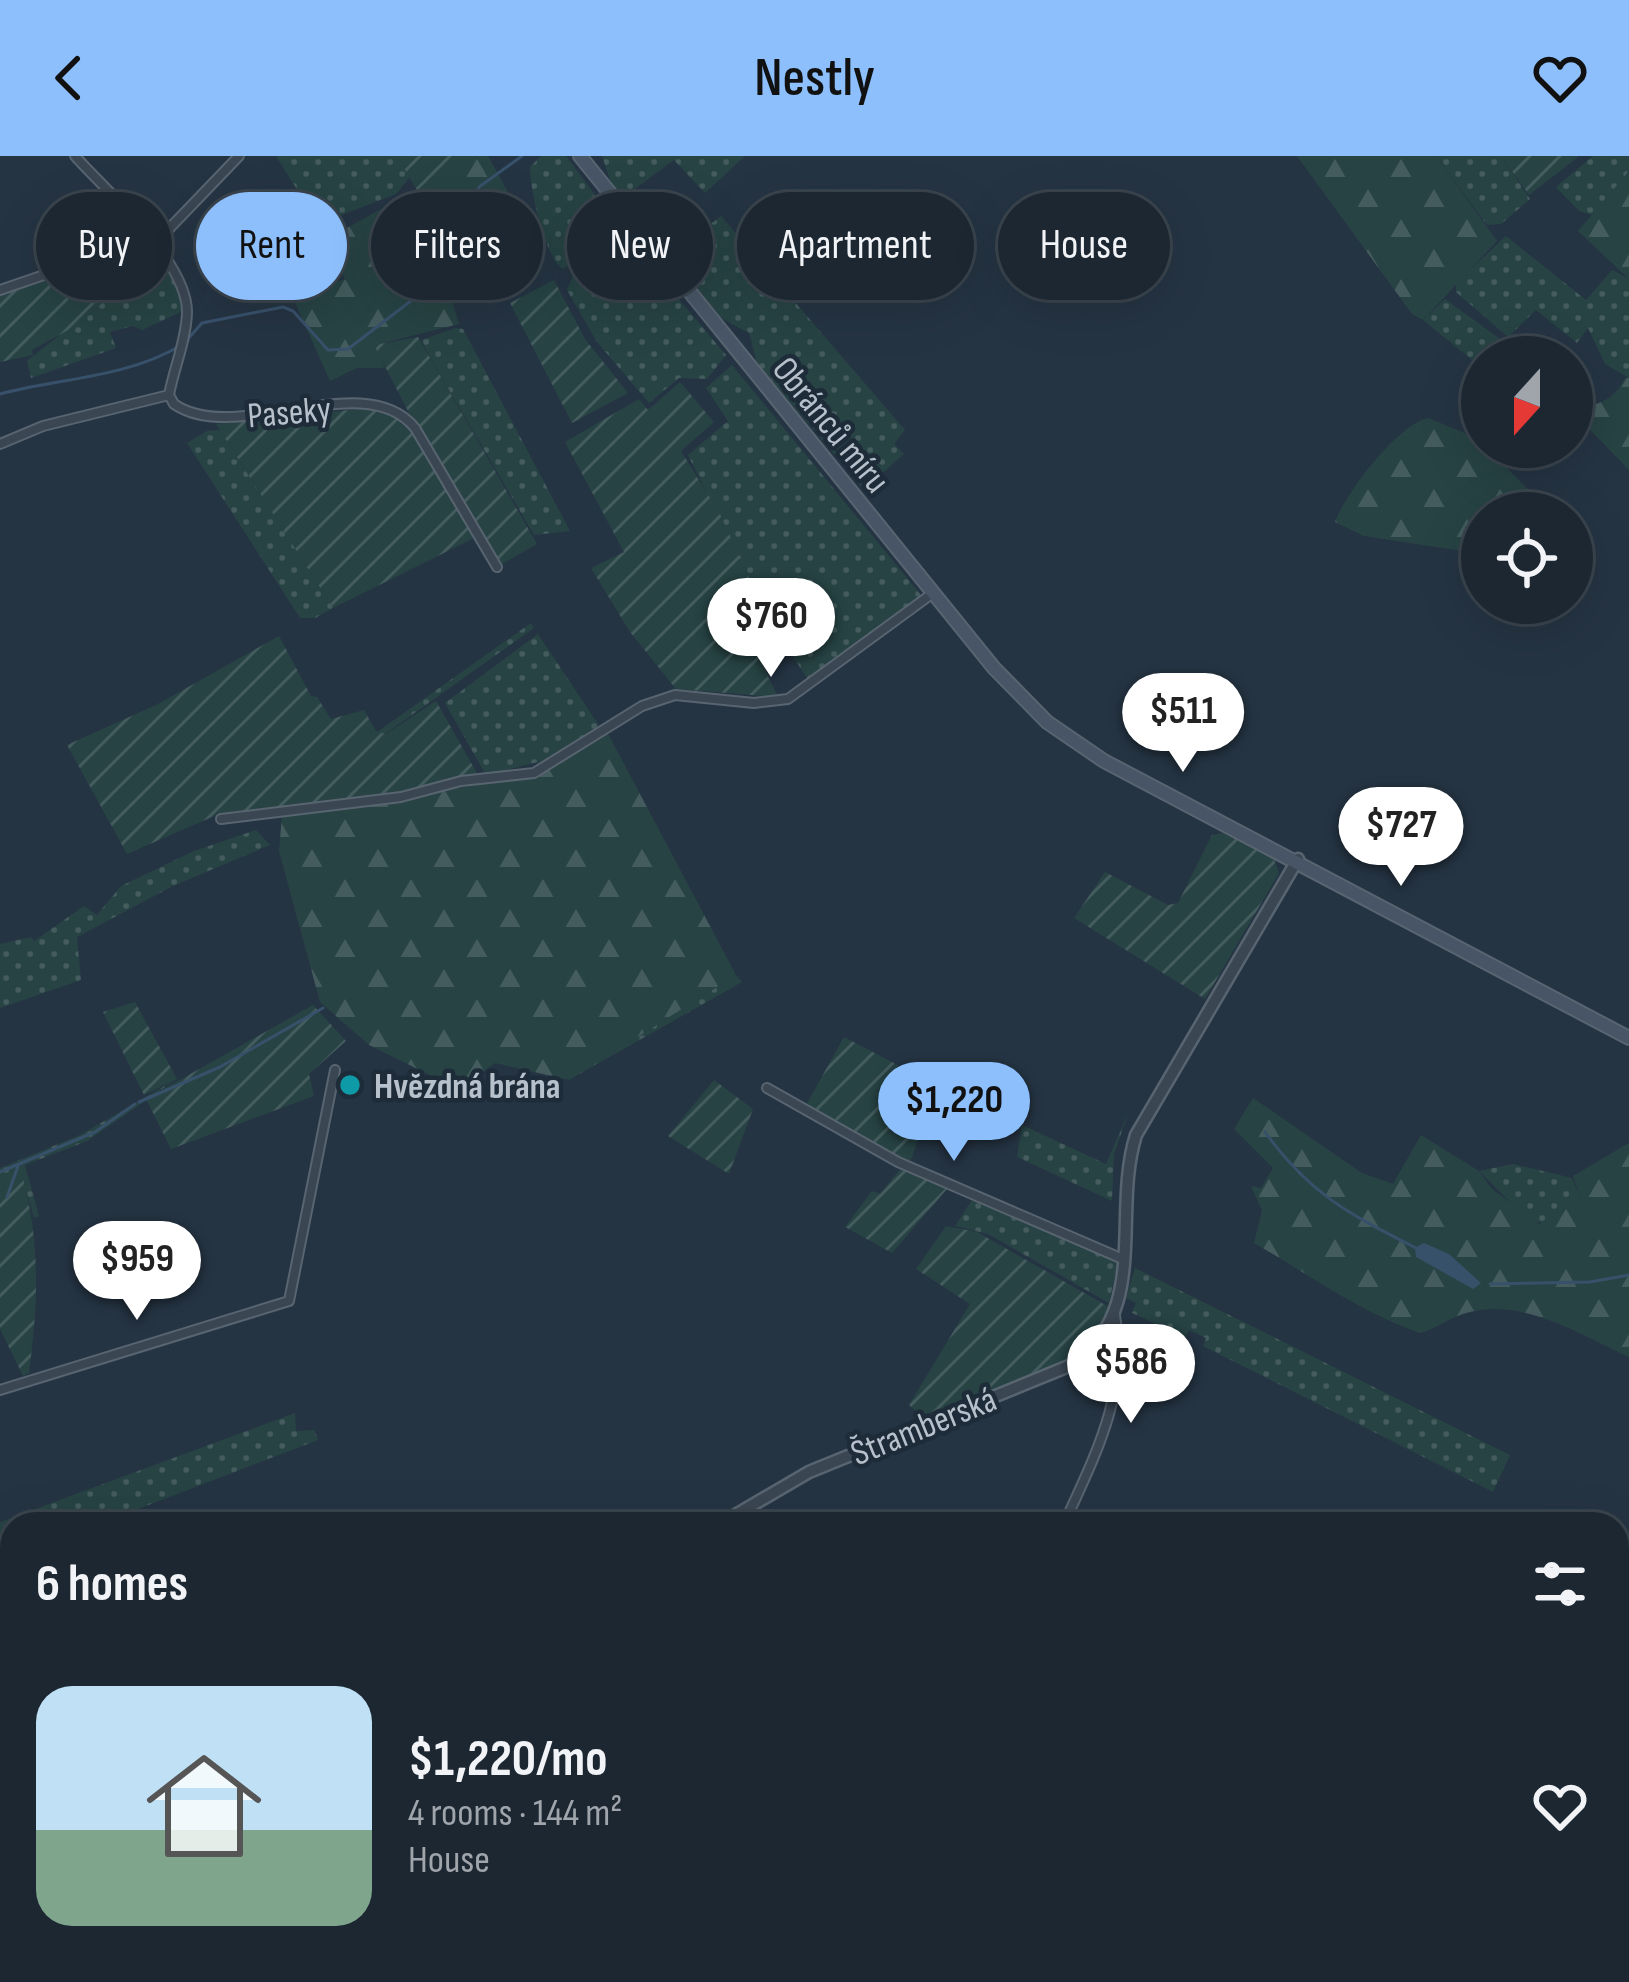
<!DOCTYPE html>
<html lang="en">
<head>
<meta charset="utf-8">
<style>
	:root { --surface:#1c2732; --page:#252f3a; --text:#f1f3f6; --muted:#a0a5ac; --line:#3a444d; --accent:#8cbffc }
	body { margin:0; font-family:"Sofia Sans Condensed",sans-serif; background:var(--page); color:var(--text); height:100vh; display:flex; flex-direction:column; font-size:45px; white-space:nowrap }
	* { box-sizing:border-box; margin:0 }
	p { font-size:39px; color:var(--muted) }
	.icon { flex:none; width:66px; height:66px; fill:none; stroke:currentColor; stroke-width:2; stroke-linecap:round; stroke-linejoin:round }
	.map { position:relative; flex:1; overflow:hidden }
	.side { position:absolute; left:0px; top:1356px; width:1629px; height:471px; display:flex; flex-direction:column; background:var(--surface); border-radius:36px 36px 0 0; box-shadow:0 12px 48px #0002,0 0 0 3px var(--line) }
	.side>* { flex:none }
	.top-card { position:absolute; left:36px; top:36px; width:1557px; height:108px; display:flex; gap:24px }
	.needle { width:78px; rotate:201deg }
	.fabs { position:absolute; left:1461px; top:180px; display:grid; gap:24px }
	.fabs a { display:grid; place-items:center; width:132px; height:132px; border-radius:50%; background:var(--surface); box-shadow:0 12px 48px #0002,0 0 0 3px var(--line); font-size:60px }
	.price { position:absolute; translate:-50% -102px; padding:0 27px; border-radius:42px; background:#fff; color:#222; font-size:39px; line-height:78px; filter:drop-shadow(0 3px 6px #0008) }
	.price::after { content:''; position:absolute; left:50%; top:72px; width:36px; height:27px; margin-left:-18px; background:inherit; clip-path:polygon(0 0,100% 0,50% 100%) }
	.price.on { background:var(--accent); color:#111 }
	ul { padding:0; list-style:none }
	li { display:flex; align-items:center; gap:36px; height:300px; padding:0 36px }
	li+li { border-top:3px solid var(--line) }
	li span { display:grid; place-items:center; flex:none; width:336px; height:240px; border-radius:36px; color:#555 }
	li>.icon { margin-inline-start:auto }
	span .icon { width:144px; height:144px; fill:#fffc; stroke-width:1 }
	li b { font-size:51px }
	h2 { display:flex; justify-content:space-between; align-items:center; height:144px; padding:0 36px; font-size:51px }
	.pill { padding:0 42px; border-radius:54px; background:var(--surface); box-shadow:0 12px 48px #0002,0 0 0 3px var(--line); font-size:42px; line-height:108px }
	.pill.on { background:var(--accent); color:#111 }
	header { display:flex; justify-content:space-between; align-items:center; height:156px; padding:0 36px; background:var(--accent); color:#111; font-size:54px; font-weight:600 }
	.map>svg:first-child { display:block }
	.grass { fill:url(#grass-dots) }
	.forest { fill:url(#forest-firs) }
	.garden { fill:url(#garden-furrows) }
	.water { fill:#38516b }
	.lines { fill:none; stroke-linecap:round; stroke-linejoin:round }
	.stream { stroke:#38516b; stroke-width:3 }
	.minor-casing { stroke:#586470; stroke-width:12 }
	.tertiary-casing { stroke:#586470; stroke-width:15 }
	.secondary-casing { stroke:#586470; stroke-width:16 }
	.minor { stroke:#3a4652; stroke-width:8 }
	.tertiary { stroke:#3a4652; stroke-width:10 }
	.secondary { stroke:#475566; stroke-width:12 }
	.culture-dot { fill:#0f9aa8; stroke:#1e2b38; stroke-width:4.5 }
	.labels { text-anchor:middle; stroke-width:9; stroke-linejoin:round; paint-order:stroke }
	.street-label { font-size:36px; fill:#b7c1cc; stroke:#1e2b38 }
	.poi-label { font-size:36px; font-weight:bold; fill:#b7c1cc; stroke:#1e2b38; text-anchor:start }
</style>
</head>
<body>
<header><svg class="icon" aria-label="back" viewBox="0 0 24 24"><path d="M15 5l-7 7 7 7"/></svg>Nestly<svg class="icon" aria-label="heart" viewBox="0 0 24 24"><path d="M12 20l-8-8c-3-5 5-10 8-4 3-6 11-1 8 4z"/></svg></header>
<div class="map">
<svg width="1629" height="1826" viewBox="0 0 1629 1826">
	<defs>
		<pattern id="grass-dots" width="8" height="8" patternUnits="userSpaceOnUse" patternTransform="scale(3)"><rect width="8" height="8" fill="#274344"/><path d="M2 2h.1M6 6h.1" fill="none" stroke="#445c5e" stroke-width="1.8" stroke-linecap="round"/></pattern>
		<pattern id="forest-firs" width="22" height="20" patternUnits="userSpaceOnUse" patternTransform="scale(3)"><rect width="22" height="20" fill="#274344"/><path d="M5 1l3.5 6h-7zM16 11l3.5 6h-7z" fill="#445c5e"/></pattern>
		<pattern id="garden-furrows" width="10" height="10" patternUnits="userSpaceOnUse" patternTransform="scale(3)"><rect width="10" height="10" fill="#274344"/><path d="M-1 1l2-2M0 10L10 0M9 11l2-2" fill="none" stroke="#445c5e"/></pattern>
	</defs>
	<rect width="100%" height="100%" fill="#253443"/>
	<path class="grass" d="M276,0H397L410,21L396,38L326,65L313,59Z
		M541,0H566L621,73L563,113C546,104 529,31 530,11Z
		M602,0H745L705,37L674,4L628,38L612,30Z
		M1436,0H1501L1530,43L1501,68L1487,69Z
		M1593,0H1629V15L1593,59L1579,55L1556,31Z
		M721,60L905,274L894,288L904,298L864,333L757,207L749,177L721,162L669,100Z
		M1506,80L1586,144L1612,114L1629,123V222L1605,208L1588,172L1577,187L1536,154L1508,181L1456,136V127Z
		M627,82L726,199L707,223L679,222L649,247L597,186L567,134L576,112Z
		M158,101L181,139V156L142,174L133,170L110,176L116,192L31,222L27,205Z
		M1445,143L1525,201H1482V212L1423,164Z
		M455,172L463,173L570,375L534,379L435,210L421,184Z
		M732,209L921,439L815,524L807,522L776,476L688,299L728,265L706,232Z
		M220,274L333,452L315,462H300L187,287L207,275Z
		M531,467L534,472L385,578L377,576Z
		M538,478L600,571L542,605L486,619L445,547Z
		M256,674L270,689L173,730L77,781L81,824L0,852V788L31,781L34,785L84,750L97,759L121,730L194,695Z
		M736,819L742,826L569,924Z
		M177,923L87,985L25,1009L39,1060L34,1062L22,1020L0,1027V1012L80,979Z
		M1129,955L1114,998L1112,1045L1017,1001L1022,969L1106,1008Z
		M1513,1008L1572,1022L1581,1044L1544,1066H1530L1479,1015Z
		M972,1044L1118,1105L1109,1147L988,1078L955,1070Z
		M1135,1112L1510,1299L1493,1336L1203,1190L1206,1182L1189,1174L1185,1181L1132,1157L1136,1147L1126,1142Z
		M295,1257L296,1275L314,1274L318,1284L99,1368H12V1594L0,1593V1366Z"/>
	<path class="forest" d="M477,0H488L543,99L453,148L459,168L375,189L385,212H357L330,225L293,142L345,123L325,84Z
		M1297,0H1436L1497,85L1423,164L1412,158Z
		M1629,15V123L1578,75Z
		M1625,222H1629V314L1572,255V246C1593,256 1616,242 1625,222Z
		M1428,262L1475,281L1532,337L1530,357H1482V398L1364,380L1335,366C1346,337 1397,269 1428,262Z
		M606,574L736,819L569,924L495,907L462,930L450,929L369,889L320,846L279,695L282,659L534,620Z
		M1253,942L1362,1017L1393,1028L1421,979L1479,1015L1491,1032L1539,1068L1581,1044L1573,1020L1629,987V1201C1581,1179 1524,1142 1470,1156C1451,1160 1435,1174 1420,1177C1359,1156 1310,1119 1254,1087L1262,1054L1251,1030L1261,1032L1273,1012L1234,973Z
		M12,1792V1815H1008L1007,1826H0V1796Z
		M1321,1815H1541L1548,1826H1322Z"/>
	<path class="garden" d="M397,0H477L418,36Z
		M1501,0H1577L1578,1L1529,39Z
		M152,90L155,97L81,167L32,194L33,199L0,206V140Z
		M554,124L585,183L628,237L572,267L510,147Z
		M418,181L537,388L502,408L410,259L374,189Z
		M680,226L714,266L681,295L720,358L775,478L755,488L722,424L778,541L676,533L630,476L591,412L624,396L565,286L639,243L648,254Z
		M369,252C425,263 450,335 478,380L333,452L216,268Z
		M279,480L311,540L317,541L331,563L364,554L376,575L386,578L436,545L478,619L352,645L219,658L127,698L67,589L158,548Z
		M1223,677L1273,700L1279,717L1205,843L1074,762L1105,716L1168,749L1178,747L1212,679Z
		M135,846L177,923L144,939L103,856Z
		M313,849L346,885L309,918L314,940L171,993L146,943Z
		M844,881L938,930L909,1009L806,949Z
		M714,924L753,953L729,1018L668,980Z
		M901,1012L947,1033L892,1097L845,1071L872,1035L880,1038Z
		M22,1019C41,1087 38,1148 29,1217L23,1220L0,1173V1027Z
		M946,1070L977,1076L1109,1151C1085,1221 984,1236 921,1260L909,1249L970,1148L916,1113Z"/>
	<path class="water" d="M1424,1087L1449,1098L1481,1127L1473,1133L1416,1101L1415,1092Z"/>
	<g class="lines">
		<path class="stream" d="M187,184L202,167L283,151L293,155L328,194L348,193L446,118L463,93L479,31L522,0
			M0,238C60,222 125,222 180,190
			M139,946L220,911L323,852
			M1265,976C1310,1039 1351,1059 1418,1093
			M0,1016L95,976L135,948
			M7,1041L18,1010
			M1490,1128L1590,1126L1629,1119
			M520,1815L523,1826
			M1494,1815L1499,1826
			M788,1826L789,1815"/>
		<defs>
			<path id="minor" d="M75,0C108,37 188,106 187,157C186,185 174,212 169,239L174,248C236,291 365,209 415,272L497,411
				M0,134L164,78L239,0
				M0,288L43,270L169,239
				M221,663L401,641L461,625L534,617L642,550L675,539L754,547L788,543L933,437
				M767,932L898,1006L1125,1104
				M0,1234L289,1145L335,914
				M1064,1368C1095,1299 1129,1237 1115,1159
				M1011,1826L1012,1815"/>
			<path id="tertiary" d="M720,1368L809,1316L1069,1210C1152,1158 1111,1058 1136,979L1298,703
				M0,1787L12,1783"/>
			<path id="secondary" d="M580,0L994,512L1047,566L1104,605L1629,882"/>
		</defs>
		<use href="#minor" class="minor-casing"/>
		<use href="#tertiary" class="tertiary-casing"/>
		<use href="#secondary" class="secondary-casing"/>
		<use href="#minor" class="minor"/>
		<use href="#tertiary" class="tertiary"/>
		<use href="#secondary" class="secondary"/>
	</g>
	<circle class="culture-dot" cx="350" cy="929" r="12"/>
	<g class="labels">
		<g class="street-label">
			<text transform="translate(289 255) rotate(-5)" y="13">Paseky</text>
			<text transform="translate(832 268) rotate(51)" y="13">Obránců míru</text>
			<text transform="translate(923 1269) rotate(-22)" y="13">Štramberská</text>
		</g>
		<g class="poi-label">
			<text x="374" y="942">Hvězdná brána</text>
		</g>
	</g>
</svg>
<div class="fabs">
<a><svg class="needle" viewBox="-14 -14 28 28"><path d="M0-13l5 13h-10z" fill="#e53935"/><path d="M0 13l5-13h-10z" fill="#a0a5ac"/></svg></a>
<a><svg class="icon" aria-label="locate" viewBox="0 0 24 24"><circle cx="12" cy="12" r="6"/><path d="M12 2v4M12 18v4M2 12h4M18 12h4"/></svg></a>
</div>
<b class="price" style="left:771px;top:524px">$760</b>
<b class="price" style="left:1183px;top:619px">$511</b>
<b class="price" style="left:1401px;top:733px">$727</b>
<b class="price on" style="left:954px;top:1008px">$1,220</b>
<b class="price" style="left:137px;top:1167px">$959</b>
<b class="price" style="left:1131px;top:1270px">$586</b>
<div class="top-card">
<a class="pill">Buy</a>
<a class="pill on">Rent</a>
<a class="pill">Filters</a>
<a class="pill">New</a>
<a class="pill">Apartment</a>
<a class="pill">House</a>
</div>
<section class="side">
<h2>6 homes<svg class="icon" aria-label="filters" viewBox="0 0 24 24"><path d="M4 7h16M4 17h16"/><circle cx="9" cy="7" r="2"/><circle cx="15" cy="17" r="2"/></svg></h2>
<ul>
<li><span style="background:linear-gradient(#bfe0f5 60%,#7fa58c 0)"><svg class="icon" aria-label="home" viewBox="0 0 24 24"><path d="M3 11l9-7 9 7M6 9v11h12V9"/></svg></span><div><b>$1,220/mo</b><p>4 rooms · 144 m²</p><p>House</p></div><svg class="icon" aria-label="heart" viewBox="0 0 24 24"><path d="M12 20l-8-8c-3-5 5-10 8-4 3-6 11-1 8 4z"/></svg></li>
</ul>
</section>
</div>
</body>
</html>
